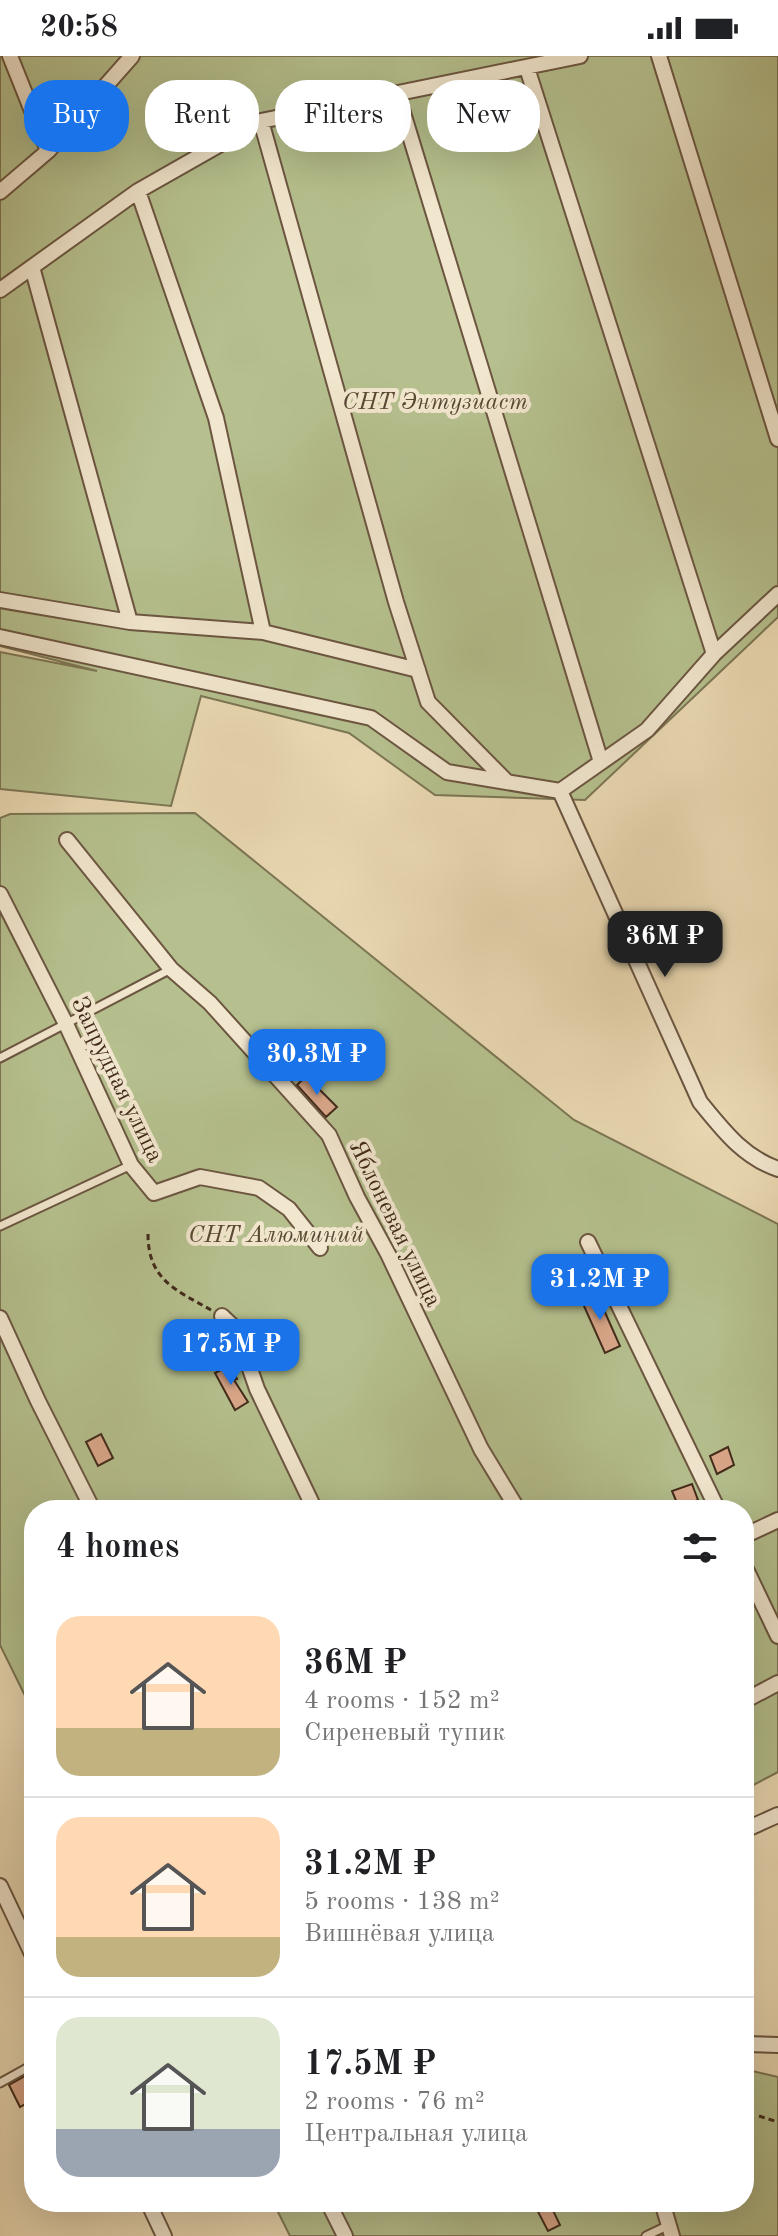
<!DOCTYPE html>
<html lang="en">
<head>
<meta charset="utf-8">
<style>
	:root { --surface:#fff; --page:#f6f6f6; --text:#202124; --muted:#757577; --line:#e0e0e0; --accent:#1a73e8 }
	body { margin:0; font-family:"Old Standard TT",serif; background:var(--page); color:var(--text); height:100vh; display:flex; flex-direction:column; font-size:30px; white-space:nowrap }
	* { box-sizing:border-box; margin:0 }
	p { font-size:26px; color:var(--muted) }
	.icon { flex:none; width:44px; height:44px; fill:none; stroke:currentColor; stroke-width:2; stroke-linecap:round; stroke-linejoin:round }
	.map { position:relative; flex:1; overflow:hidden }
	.drawer { position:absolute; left:24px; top:1444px; width:730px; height:712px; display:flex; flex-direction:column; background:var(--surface); border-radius:32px; box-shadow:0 8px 32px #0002 }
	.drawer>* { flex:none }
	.hud { position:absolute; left:24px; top:24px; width:730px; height:72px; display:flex; gap:16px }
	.price { position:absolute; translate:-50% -68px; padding:0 18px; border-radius:16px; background:var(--accent); color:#fff; font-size:26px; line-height:52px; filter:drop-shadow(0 2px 4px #0008) }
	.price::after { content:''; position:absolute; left:50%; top:48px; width:24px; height:18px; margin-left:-12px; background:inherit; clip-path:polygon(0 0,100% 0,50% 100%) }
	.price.current { background:#222; color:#fff }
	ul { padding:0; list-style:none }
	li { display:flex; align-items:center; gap:24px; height:200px; padding:0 32px }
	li+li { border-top:2px solid var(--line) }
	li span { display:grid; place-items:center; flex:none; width:224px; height:160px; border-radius:24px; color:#555 }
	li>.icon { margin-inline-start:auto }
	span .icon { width:96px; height:96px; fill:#fffc; stroke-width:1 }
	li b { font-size:34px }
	h2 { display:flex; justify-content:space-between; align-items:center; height:96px; padding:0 32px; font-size:34px }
	.chip { padding:0 28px; border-radius:32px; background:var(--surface); box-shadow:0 8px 32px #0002; font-size:28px; line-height:72px }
	.chip.current { background:var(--accent); color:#fff }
	.status { display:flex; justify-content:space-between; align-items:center; height:56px; padding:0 40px; background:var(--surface); direction:ltr }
	.status svg { height:22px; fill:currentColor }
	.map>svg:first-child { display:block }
	.green { fill:#b5c08e; stroke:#7c7654; stroke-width:2 }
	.building { fill:#dba88b; stroke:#422b1b; stroke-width:2 }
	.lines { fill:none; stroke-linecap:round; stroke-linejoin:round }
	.service-casing { stroke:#6c5641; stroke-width:11 }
	.minor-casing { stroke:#6c5641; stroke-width:18 }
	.path { stroke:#422b1b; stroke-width:3; stroke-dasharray:6 4; stroke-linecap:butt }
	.service { stroke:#f1e6ce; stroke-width:7 }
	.minor { stroke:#f1e6ce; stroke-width:14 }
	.labels { text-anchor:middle; stroke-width:8; stroke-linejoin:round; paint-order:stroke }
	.park-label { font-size:24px; font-style:italic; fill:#594932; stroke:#f1e6ce }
	.street-label { font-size:24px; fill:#422b1b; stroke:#f1e6ce }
</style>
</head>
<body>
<div class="status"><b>20:58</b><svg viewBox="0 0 49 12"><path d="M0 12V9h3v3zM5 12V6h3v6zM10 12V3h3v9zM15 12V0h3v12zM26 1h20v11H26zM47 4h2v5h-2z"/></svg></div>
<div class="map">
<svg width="778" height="2180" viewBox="0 0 778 2180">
	<rect width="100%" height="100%" fill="#ead9b3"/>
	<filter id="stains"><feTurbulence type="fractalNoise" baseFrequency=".0025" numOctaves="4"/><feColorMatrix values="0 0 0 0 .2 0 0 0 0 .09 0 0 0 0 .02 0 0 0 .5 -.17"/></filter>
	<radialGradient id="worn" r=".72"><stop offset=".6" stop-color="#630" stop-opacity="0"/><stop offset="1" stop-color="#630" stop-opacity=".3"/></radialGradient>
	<path class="green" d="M0,0H778V561L585,744L435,739L349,677L201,640L171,750L0,733V596L97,615L0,590Z
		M195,757L574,1064L778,1168V1716L744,1734V1454H34V1658L0,1589V762L10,758Z
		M744,2013L778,2021V2180H290L273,2146H744Z"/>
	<path class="building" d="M306,1020L337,1051L326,1061L297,1029Z
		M595,1234L620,1290L605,1297L580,1241Z
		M230,1309L237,1323L234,1324L248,1346L235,1354L215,1317Z
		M101,1378L113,1402L98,1410L86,1386Z
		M728,1391L734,1409L717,1418L710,1400Z
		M692,1428L698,1444L679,1452L672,1435Z
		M34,2015V2043L20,2051L9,2029Z
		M533,2146H549L560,2169L548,2175Z"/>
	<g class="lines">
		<defs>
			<path id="service" d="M0,1002L171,913
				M0,1170L131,1109
				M0,2027L34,2008
				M646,2180L667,2170"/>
			<path id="minor" d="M10,0L48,95
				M659,0L778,383
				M527,12L714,598
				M397,37L601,706
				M261,65L396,546L428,646L506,725
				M138,135L216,362L263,576
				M0,136L48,95L132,0
				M32,211L130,566
				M0,234L138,135L261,65L580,0
				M0,544L130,566L263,576L418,614
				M0,581L371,662L447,716L560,735L647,674L714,598L778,538
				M560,735L700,1046C723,1074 743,1101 778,1113
				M67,784L171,913L210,947L329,1079L357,1141L388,1198L481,1393L518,1454
				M0,838L66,968L131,1109L154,1137L200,1121L259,1132L289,1153L320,1192
				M588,1186L718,1454
				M222,1260L247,1284L248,1307L257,1333L315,1454
				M0,1262L38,1345L93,1454
				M744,1480L778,1464
				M744,1509L778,1580
				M744,1645L778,1627
				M744,1778L749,1772L778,1759
				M0,1830L34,1902
				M744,1988L778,1989
				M148,2146L164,2180
				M328,2146L345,2180
				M662,2146L672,2180"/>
		</defs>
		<use href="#service" class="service-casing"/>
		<use href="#minor" class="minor-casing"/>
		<path class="path" d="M148,1178C148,1224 176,1234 211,1254
			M759,2060L778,2066"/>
		<use href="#service" class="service"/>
		<use href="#minor" class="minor"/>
	</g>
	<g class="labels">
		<g class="park-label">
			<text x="435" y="353">СНТ Энтузиаст</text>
			<text x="276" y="1186">СНТ Алюминий</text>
		</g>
		<g class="street-label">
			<text transform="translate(118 1023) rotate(64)" y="8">Запрудная улица</text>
			<text transform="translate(396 1167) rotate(64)" y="8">Яблоневая улица</text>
		</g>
	</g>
	<rect width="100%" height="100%" filter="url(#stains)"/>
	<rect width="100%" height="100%" fill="url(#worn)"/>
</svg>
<b class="price current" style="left:665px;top:923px">36M ₽</b>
<b class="price" style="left:317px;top:1041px">30.3M ₽</b>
<b class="price" style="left:600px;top:1266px">31.2M ₽</b>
<b class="price" style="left:231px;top:1331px">17.5M ₽</b>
<div class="hud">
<a class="chip current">Buy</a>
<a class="chip">Rent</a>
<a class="chip">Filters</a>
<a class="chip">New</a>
</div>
<section class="drawer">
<h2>4 homes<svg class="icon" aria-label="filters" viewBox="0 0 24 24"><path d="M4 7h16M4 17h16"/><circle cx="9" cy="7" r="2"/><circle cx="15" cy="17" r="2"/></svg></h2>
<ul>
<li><span style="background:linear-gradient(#ffd9b3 70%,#c2b280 0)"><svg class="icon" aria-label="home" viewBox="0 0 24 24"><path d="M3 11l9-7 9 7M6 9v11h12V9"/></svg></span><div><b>36M ₽</b><p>4 rooms · 152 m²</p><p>Сиреневый тупик</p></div></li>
<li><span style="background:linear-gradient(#ffd9b3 75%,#c2b280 0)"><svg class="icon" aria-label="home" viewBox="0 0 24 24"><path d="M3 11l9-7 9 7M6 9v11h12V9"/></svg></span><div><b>31.2M ₽</b><p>5 rooms · 138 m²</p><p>Вишнёвая улица</p></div></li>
<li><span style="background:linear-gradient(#dfe7d0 70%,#9aa5b1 0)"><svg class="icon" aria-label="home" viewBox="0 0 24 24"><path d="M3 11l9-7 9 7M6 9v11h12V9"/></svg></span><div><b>17.5M ₽</b><p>2 rooms · 76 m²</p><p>Центральная улица</p></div></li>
</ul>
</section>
</div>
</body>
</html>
